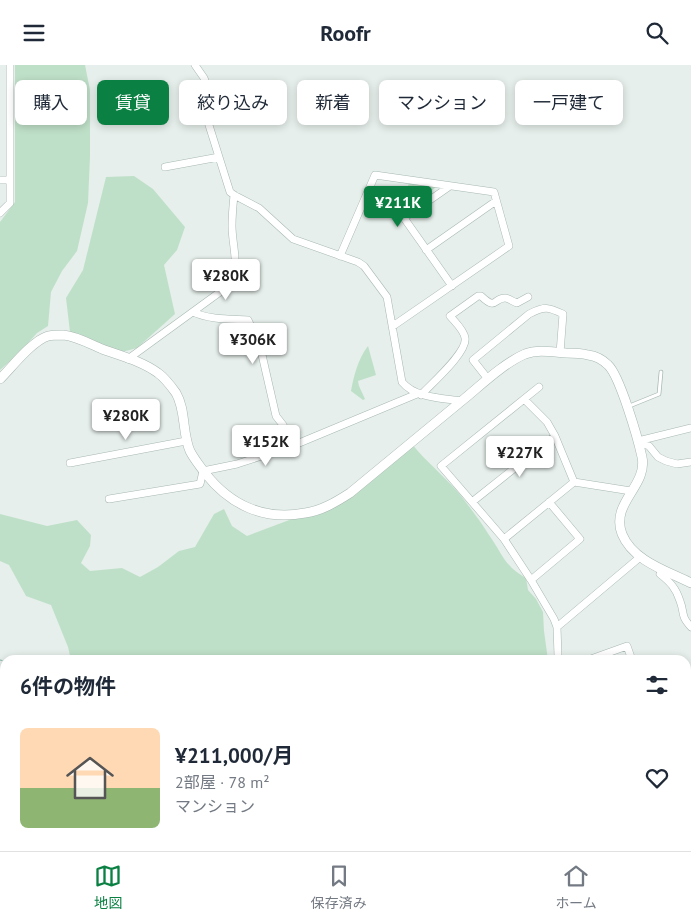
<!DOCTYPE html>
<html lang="ja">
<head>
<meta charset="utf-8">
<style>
	:root { --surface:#fff; --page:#f6f6f7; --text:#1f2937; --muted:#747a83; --line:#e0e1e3; --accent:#0b8043 }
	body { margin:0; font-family:"PT Sans","Noto Sans JP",sans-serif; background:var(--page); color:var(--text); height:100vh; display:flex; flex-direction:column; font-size:19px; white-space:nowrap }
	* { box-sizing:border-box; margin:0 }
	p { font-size:16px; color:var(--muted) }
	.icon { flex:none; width:28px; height:28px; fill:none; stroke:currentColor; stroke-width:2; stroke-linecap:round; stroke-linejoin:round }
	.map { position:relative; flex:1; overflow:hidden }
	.details { position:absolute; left:0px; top:590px; width:691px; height:196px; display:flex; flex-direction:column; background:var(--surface); border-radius:15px 15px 0 0; box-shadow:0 2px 8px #0003 }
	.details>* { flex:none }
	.banner { position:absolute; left:15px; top:15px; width:661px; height:45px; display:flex; gap:10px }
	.price { position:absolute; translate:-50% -42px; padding:0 11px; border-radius:5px; background:#fff; color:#222; font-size:16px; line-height:32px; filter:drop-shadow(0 1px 2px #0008) }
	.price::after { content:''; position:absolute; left:50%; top:30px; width:15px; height:11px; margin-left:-8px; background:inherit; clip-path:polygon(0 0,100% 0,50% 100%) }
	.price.active { background:var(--accent); color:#fff }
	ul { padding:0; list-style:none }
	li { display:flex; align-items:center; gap:15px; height:125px; padding:0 20px }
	li span { display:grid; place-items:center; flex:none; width:140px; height:100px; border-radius:8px; color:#555 }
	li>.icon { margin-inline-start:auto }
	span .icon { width:60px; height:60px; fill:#fffc; stroke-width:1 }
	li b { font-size:21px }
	h2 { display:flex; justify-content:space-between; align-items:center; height:60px; padding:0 20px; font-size:21px }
	.tag { padding:0 18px; border-radius:8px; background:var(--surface); box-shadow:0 2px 8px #0003; font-size:18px; line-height:45px }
	.tag.active { background:var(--accent); color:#fff }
	header { display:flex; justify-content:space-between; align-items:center; height:65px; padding:0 20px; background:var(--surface); font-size:22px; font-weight:600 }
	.menu { display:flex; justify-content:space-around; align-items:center; height:70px; border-top:1px solid var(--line); background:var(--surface); font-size:14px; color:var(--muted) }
	.menu a { display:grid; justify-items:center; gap:2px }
	.menu .active { color:var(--accent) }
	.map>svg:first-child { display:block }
	.green { fill:#bfe0c8 }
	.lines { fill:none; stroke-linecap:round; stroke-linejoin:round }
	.service-casing { stroke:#a8b8b2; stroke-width:4.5 }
	.minor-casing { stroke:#a8b8b2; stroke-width:8 }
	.tertiary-casing { stroke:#a8b8b2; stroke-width:10 }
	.path { stroke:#86b3a5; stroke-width:1; stroke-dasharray:2.5 4; stroke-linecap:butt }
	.service { stroke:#fff; stroke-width:3 }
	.minor { stroke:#fff; stroke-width:7 }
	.tertiary { stroke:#fff; stroke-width:9 }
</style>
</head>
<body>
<header><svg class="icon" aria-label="menu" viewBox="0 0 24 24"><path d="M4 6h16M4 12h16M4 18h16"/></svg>Roofr<svg class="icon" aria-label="search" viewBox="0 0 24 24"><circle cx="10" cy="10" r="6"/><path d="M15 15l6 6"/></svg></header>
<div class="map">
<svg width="691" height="786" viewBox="0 0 691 786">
	<rect width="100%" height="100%" fill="#e6efeb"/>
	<path class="green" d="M15,0H85L90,25V92L88,138L77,186L62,206L51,227L48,261L37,268L18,289L0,305V157L15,137Z
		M134,111L153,124L185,162L177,185L164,200L175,249L137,283L122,287L70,267L66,233L83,205L106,112Z
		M410,115L440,119L402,148L400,144Z
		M368,281L376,310L358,316L359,321L365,334L363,335L351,326C354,310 358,294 368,281Z
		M412,379C427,398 447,413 462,432C471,444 481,457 489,470C502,488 504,501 526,513L528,525L536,534L543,547L544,566L548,595H71L68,582L51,540L26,531L9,500L0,496V449L47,461L77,455L91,470L90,481L81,498L90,506L122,503L140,512L158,502L179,486L195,482L214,449L224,444L232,461L247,471L316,445L340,434Z"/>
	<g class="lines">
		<defs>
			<path id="service" d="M627,342L659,329L661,307
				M0,750H5
				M55,781L57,786"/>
			<path id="minor" d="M195,0L204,13L206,18L208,57L230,127L234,130L259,143L293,174L358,197L364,201L387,232L402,317C415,333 442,333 461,336
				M165,102L219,92
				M0,115H10
				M450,121L404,153L452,221
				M0,148L10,138V0
				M426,185L496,136
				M340,191L375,110L494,127L509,181L393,261
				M193,247C210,255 230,254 248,255L260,281L276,351L283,360L292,381
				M128,294L231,219C240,201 232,180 232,161C232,151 233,140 234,130
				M488,314L473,295L529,249C545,241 548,242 563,249L560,288
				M539,322L441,401L504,474L531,515L554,554L557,562L558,591L560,595
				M421,330C431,319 468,287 465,273C464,265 455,257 450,251L478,231H481C497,246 493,233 505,233C509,233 513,237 517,238L528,232
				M524,334L547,357L555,371L574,417
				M638,376L691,363
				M638,377L649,381L658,392L666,396L677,399L691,397
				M70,398L186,376
				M109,434L200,419L203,406L237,399L292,381L417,329
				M472,437L555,371
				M504,474L574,417L631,426
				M663,505L660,509C670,517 676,523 680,536C685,549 680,550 691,562
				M531,515L580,474L549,437
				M557,562L639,493
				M588,595L627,581L632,595
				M686,645L691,659
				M686,682L691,681
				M686,779H691
				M236,781L240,786
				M581,781V786
				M645,786L665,781"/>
			<path id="tertiary" d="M0,314C12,302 32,276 48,271C52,270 59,270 63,270C76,271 90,279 102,284C121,291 142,296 158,308C165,313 171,321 176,328C186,345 182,368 190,386C194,394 200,401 205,408C230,440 264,456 305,448C321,446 336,437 350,428C388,397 426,365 464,334C481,320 504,298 525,289C538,284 552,287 566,288C573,288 581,288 588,290C596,291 603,295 608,300C620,311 638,374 642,392C648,421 610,438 622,469C633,496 667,506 691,518
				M0,708L5,709
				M287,781L311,786"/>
		</defs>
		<use href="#service" class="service-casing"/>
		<use href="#minor" class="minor-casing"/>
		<use href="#tertiary" class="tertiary-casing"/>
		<path class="path" d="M0,595L5,596"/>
		<use href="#service" class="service"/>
		<use href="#minor" class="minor"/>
		<use href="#tertiary" class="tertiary"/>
	</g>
</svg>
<b class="price active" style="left:398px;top:163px">¥211K</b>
<b class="price" style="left:226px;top:236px">¥280K</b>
<b class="price" style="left:253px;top:300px">¥306K</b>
<b class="price" style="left:126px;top:376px">¥280K</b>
<b class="price" style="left:266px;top:402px">¥152K</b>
<b class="price" style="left:520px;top:413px">¥227K</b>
<div class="banner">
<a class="tag">購入</a>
<a class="tag active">賃貸</a>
<a class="tag">絞り込み</a>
<a class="tag">新着</a>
<a class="tag">マンション</a>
<a class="tag">一戸建て</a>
</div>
<section class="details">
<h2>6件の物件<svg class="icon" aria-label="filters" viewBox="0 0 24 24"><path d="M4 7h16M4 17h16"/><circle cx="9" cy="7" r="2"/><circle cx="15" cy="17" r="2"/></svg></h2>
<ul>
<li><span style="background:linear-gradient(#ffd9b3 60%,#8fb573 0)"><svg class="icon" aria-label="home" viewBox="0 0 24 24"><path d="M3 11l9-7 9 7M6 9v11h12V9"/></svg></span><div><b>¥211,000/月</b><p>2部屋 · 78 m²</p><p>マンション</p></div><svg class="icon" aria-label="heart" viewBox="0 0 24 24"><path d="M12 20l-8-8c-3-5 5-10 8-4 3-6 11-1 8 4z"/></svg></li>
</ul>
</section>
</div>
<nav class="menu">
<a class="active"><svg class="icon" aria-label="map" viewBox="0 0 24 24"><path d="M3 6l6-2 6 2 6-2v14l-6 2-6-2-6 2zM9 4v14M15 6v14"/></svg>地図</a>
<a><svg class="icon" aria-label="saved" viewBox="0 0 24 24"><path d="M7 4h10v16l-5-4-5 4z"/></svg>保存済み</a>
<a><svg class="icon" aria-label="home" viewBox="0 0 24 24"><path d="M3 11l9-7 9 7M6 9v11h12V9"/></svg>ホーム</a>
</nav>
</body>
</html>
